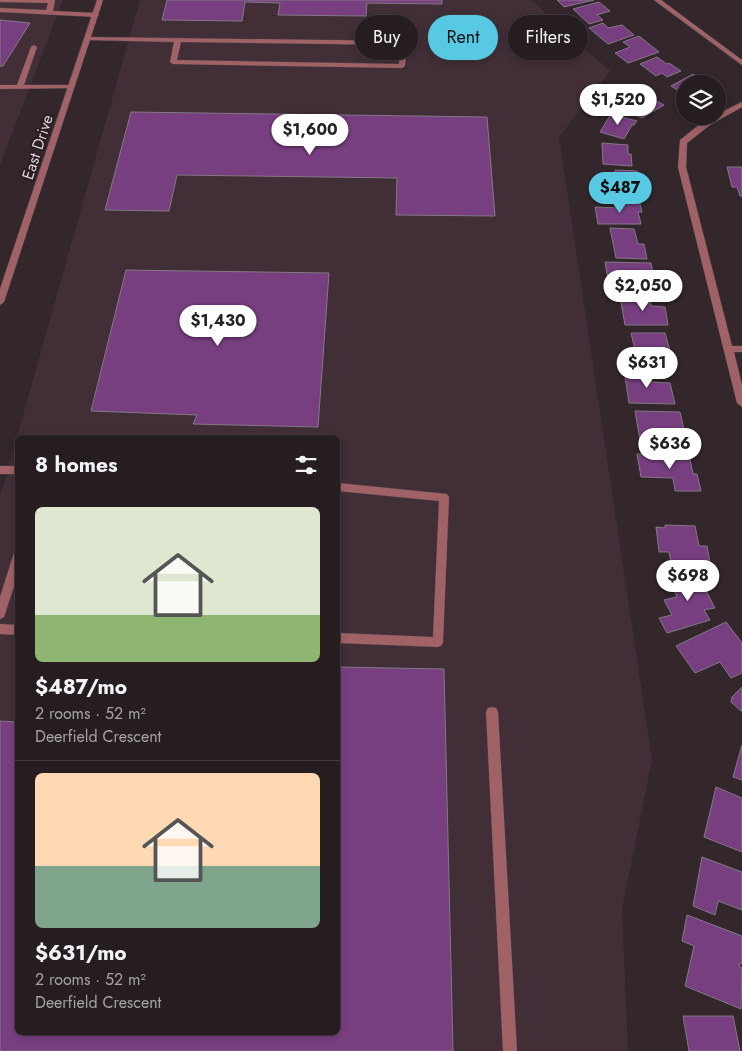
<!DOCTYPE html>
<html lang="en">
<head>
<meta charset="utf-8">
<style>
	:root { --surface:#261d21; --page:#322a2e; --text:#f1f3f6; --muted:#a4a2a5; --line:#423b3f; --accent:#58c9e3 }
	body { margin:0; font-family:Jost,sans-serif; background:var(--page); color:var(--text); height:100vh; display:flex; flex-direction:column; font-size:19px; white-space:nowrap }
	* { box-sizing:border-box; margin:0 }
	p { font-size:16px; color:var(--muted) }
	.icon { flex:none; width:28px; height:28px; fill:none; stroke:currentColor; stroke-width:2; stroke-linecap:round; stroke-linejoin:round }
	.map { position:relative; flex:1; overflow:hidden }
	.drawer { position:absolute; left:15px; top:435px; width:325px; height:600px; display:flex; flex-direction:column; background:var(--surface); border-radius:8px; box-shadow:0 2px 8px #0003,0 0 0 1px var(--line) }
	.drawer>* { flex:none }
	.top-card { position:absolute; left:355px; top:15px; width:311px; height:45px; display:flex; gap:10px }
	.tools { position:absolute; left:676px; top:75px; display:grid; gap:10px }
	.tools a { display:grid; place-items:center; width:50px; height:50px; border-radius:50%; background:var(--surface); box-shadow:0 2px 8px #0003,0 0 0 1px var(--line); font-size:25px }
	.price { position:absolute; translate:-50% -42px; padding:0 11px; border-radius:18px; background:#fff; color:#222; font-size:16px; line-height:32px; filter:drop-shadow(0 1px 2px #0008) }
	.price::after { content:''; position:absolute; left:50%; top:30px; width:15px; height:11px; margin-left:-8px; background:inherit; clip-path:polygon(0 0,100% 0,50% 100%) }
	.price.on { background:var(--accent); color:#111 }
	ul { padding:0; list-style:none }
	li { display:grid; align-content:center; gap:10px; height:265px; padding:0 20px }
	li+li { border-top:1px solid var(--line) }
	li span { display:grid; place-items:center; height:155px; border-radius:8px; color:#555 }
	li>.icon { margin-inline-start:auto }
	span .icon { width:90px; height:90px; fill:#fffc; stroke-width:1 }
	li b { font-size:21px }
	h2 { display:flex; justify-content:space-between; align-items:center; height:60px; padding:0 20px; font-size:21px }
	.chip { padding:0 18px; border-radius:22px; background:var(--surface); box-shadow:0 2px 8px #0003,0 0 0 1px var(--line); font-size:18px; line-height:45px }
	.chip.on { background:var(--accent); color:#111 }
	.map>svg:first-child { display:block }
	.built { fill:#412e37; fill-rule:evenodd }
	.building { fill:#783f80; stroke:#837984 }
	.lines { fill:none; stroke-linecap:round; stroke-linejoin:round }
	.service-casing { stroke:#4e4348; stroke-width:1 }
	.minor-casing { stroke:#4e4348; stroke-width:1 }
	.tertiary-casing { stroke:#4e4348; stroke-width:1 }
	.service { fill:#a06266; fill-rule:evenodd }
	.minor { fill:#a06266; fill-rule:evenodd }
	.tertiary { fill:#a06266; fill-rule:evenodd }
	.labels { text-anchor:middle; stroke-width:4; stroke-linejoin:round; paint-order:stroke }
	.far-street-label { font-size:16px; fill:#ddd4d8; stroke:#291d23 }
</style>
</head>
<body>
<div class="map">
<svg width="742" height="1051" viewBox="0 0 742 1051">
	<rect width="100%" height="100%" fill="#33272c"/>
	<path class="built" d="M0,0H63L0,165Z
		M140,0H531L610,71L559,137L652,760L622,908L628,1051H0V497ZM18,438H338V1032H18Z"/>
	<path class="building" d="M167,0H442V4L367,3L366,16L278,15L280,3L245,2L242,21L162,20Z
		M557,0H594L564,7Z
		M599,2L610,11L597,15L603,20L589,24L573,9Z
		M0,20L30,23L3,66H0Z
		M603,23L608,28L622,25L634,35L608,44L589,28Z
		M639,36L659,52L628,63L615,53L630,47L623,42Z
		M657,57L667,64L669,63L681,71L667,77L662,73L656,76L640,64Z
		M693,74L708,84H685V95L671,86Z
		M623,92L642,102L648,97L664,105L642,118L619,108L621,107L610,101Z
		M131,112L487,117L495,216L396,215L397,178L177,175L169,211L105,210Z
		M611,114L637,121L634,125H632L624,139L600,132Z
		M602,143L628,145V154H631L632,166L603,164Z
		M727,167H742V196H740L737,187H732Z
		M615,170L637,171L642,195L598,194L595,178L616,179Z
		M619,200H639L642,212H638L641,224H598L595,207L620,208Z
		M610,228L634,229L638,244H644L647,259L616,258Z
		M605,262L651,263L657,291H652L653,293H635L634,290H622L620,279H608Z
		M126,270L329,273L318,427L193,424L197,415L91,411Z
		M620,297L650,298L651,306L665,307L668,325H625Z
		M631,333H665L672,358H666L667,362H638Z
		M624,370L648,371L650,382L670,383L675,404L629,403Z
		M635,411L680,412L685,434H664L666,446H641Z
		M637,454L689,455L693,474H697L701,491H675L673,478L641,477Z
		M665,525L695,526L699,546H707L710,563L671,562L669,552H659L656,527L665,528Z
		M704,570L712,585L704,587L715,608L704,610L710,620L667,633L659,618L672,615L664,600L677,597L668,578Z
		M726,622L742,643V673L731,678L720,662L695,673L676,646Z
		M338,667L444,669L453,1051H0V721L18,722V1032H338Z
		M742,687V711H741L731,702L732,697Z
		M742,745V780L733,777Z
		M716,787L742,798V852L704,837Z
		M702,857L742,872V910L718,901L715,915L693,906Z
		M687,915L742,936V964L740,963L739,966L742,968L741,1009L685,986L694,946L682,941Z
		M683,1016H733L740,1051H689Z"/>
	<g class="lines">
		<defs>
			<path id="service" d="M0,0H55L53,11L96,13L99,15L96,17L0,12V8L46,10L48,3L0,2Z
				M88,37L404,41L407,43L405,66L402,68L173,64L170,62L174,42L86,40L85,39ZM181,42L400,45L399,64L177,60Z
				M34,45L37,47L24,85H71L73,86V88L0,89V85H17L31,47Z
				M0,466H18V474H0Z
				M338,483L447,494L449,497L443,642L442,645L438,647L338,643V633L433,637L439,501L338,491Z
				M18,552V574L5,614L4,617L0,619V597L13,556L14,553Z
				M0,624L18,625V635L0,634Z
				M492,707L496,708L498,712L517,1051H503L486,712L488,708Z"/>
			<path id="minor" d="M742,102V107L710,125L687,143L686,167L732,346H742V352H734L742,385V407L737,403L678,167L680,140C691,132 704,118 718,116V114Z"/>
			<path id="tertiary" d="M97,0H103L4,302L0,305V289Z
				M654,0H661L742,60V65Z"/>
		</defs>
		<use href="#service" class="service-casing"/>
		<use href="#minor" class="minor-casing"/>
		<use href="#tertiary" class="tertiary-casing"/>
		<use href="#service" class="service"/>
		<use href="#minor" class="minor"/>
		<use href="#tertiary" class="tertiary"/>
	</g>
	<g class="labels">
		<g class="far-street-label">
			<text transform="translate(37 147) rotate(-72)" y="6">East Drive</text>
		</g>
	</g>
</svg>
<div class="tools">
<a><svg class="icon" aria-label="layers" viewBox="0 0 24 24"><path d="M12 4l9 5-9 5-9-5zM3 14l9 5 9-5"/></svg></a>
</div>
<b class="price" style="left:618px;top:126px">$1,520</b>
<b class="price" style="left:310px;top:156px">$1,600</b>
<b class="price on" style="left:620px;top:214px">$487</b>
<b class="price" style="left:643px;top:312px">$2,050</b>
<b class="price" style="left:218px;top:347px">$1,430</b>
<b class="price" style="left:647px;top:389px">$631</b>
<b class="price" style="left:670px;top:470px">$636</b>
<b class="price" style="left:688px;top:602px">$698</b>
<div class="top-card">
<a class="chip">Buy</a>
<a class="chip on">Rent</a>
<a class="chip">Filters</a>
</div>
<section class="drawer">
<h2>8 homes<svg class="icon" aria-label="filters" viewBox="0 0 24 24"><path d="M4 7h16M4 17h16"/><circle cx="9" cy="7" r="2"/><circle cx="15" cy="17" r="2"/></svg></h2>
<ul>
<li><span style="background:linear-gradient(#dfe7d0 70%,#8fb573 0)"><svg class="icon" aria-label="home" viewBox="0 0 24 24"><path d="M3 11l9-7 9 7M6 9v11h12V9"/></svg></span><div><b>$487/mo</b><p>2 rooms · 52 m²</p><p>Deerfield Crescent</p></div></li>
<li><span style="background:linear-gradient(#ffd9b3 60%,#7fa58c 0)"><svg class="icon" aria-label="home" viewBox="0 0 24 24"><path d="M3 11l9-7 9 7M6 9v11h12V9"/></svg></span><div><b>$631/mo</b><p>2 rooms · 52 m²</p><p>Deerfield Crescent</p></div></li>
</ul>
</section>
</div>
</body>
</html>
